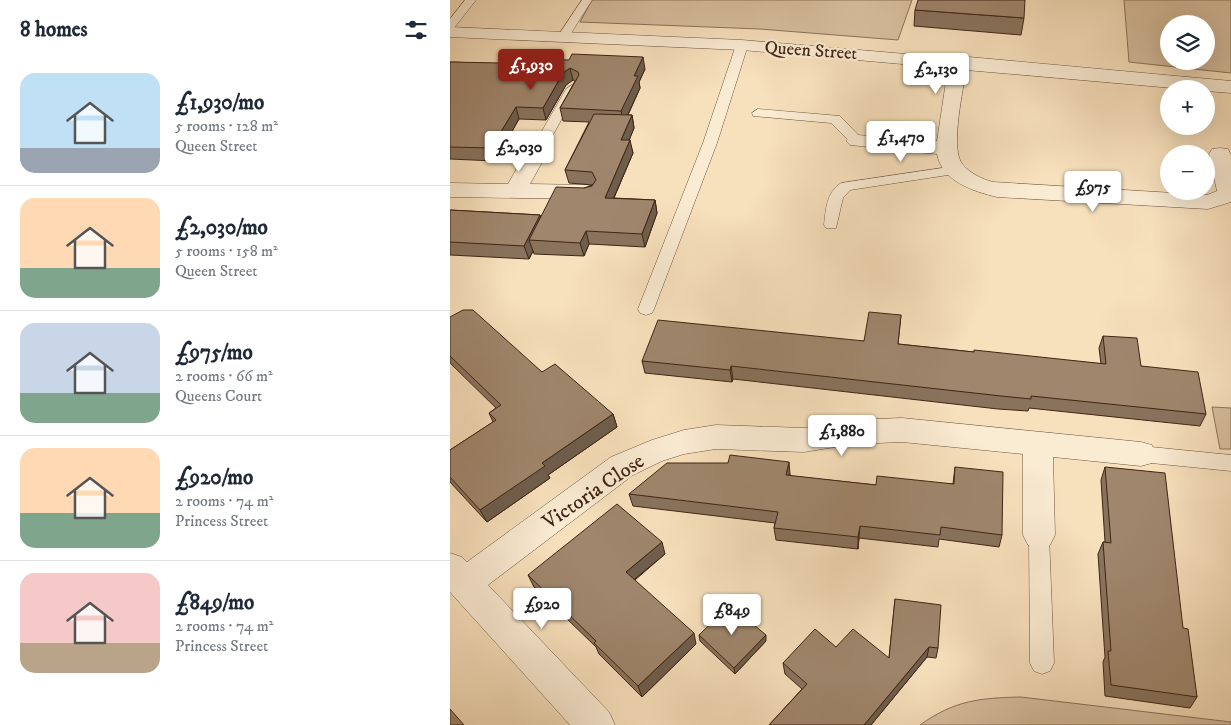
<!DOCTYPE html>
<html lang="en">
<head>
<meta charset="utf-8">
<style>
	:root { --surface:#fff; --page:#f6f6f7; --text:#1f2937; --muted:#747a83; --line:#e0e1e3; --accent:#8f2418 }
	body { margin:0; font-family:"IM FELL DW Pica",serif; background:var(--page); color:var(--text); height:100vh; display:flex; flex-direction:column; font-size:19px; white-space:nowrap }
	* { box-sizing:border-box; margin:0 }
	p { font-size:16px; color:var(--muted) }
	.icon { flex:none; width:28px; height:28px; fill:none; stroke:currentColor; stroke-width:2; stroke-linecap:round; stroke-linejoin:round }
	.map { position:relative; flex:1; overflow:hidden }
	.drawer { display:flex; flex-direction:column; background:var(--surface); width:450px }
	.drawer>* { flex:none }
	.controls { position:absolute; left:710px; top:15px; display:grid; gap:10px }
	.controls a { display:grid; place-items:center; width:55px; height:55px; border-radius:50%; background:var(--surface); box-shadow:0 5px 20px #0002; font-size:25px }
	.price { position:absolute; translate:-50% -42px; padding:0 11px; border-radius:5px; background:#fff; color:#222; font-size:16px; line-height:32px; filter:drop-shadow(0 1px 2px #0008) }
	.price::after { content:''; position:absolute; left:50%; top:30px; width:15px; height:11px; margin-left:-8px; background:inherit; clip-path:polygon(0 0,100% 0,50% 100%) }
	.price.current { background:var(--accent); color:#fff }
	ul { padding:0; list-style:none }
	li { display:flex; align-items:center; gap:15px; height:125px; padding:0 20px }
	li+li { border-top:1px solid var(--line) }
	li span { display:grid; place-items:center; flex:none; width:140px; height:100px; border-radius:15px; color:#555 }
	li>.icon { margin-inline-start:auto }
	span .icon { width:60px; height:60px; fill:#fffc; stroke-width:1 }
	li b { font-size:21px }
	h2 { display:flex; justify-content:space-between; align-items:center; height:60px; padding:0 20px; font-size:21px }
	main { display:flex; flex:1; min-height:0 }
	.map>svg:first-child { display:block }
	.green { fill:#d8c0a0; stroke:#8c725a; fill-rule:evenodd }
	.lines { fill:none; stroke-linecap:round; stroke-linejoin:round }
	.lane-casing { stroke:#6e543f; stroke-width:1 }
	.street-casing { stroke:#6e543f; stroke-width:1 }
	.lane { fill:#faebd3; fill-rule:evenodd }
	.street { fill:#faebd3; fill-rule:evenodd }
	.wall { fill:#89735d; stroke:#402515 }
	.shaded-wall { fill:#6f5e4c; stroke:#402515 }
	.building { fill:#9f866c; stroke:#402515 }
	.labels { text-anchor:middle; stroke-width:5; stroke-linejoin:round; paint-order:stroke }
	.far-street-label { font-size:18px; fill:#402515; stroke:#faebd3 }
	.street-label { font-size:21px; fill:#402515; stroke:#faebd3 }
</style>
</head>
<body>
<main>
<section class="drawer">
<h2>8 homes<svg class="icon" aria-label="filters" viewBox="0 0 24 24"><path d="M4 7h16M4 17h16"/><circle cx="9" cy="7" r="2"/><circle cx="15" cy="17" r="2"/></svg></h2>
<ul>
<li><span style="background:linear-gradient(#bfe0f5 75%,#9aa5b1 0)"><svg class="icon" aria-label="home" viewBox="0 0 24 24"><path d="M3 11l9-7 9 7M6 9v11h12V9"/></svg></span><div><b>£1,930/mo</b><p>5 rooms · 128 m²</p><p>Queen Street</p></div></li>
<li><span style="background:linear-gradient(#ffd9b3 70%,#7fa58c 0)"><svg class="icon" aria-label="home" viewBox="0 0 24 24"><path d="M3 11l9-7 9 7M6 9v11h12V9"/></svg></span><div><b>£2,030/mo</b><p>5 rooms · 158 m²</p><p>Queen Street</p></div></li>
<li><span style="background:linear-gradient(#c9d6e8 70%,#7fa58c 0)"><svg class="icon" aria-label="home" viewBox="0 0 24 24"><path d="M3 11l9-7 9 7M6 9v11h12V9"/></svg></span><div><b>£975/mo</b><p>2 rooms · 66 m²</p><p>Queens Court</p></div></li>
<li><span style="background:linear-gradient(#ffd9b3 65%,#7fa58c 0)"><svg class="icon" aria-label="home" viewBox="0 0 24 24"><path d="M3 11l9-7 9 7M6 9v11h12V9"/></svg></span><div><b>£920/mo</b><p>2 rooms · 74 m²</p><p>Princess Street</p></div></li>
<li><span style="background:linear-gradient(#f6c9c9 70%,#b9a48a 0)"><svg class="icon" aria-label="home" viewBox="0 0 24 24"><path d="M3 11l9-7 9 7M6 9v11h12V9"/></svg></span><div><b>£849/mo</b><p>2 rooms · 74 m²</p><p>Princess Street</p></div></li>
</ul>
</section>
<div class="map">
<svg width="781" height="725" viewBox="0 0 781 725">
	<rect width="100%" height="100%" fill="#f7e0bc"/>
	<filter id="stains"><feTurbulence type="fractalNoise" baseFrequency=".004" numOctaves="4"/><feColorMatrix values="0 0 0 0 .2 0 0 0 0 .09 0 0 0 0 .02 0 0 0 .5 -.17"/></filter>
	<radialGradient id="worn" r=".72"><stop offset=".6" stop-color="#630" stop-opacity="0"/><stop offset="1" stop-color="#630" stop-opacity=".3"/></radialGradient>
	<path class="green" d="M142,0H462L448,40L310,29L130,22Z
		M674,0H781V73L679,62ZM719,24H756V61H719Z
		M762,407L781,408V449H770Z
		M571,697L781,722V725H470C505,700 530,698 571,697Z"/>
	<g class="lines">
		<defs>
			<path id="lane" d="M15,0H26L4,28L0,29V19Z
				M132,0H142L118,38H110L108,36Z
				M292,42L298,45L267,143L204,309L202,313L196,315L190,313L188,309L253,143L286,45Z
				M122,85L128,89L91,157L84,161L79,160L77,157L116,89Z
				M308,109L390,116L414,141L407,145L402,144L381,123L303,116L302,113Z
				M506,166L513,170L511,173L400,190L393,198L386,228H376L374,225C376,209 376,193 391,183Z
				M691,446L781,455V471L691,462L684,459L681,454L684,449Z
				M589,526L596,529L599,535L604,663L600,671L592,674L584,671L580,663L579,535L582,529Z"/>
			<path id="street" d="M0,27L292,40L503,58L508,56L781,81V93L756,91V89H734L516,70C513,90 501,145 511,162C517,172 532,179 543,182L757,195L767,191L759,154L762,149L770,148L778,149L781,155V202L758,209L547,197C522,191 492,181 487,154L400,145L396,141L400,137L407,135L487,141L498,68L292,50L0,37Z
				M84,151L92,152L95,157L80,184L137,185L145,187L148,192L145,197L137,199L0,197V183L58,184L76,152Z
				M452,418L691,442L702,445L706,454L702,463L691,466L603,457L605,535L600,545L589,549L578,545L573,535V454L452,442L404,444L354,452L266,449L234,454L212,461L183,475L38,585L159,712L165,725H120L0,592V553L12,557L17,562L161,457L202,440L234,430L266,425L354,428L404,420Z"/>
		</defs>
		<use href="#lane" class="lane-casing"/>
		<use href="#street" class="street-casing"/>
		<use href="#lane" class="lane"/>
		<use href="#street" class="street"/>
	</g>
	<path class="wall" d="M465,10L574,18L571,35L464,26Z
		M0,62L195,69L189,82L190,88L178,115H182L184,128L179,140L183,153L164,198L205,200L207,213L195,247L139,244L134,256L84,254L83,251L79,259L0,255V210L90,215L91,218L134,188L143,185L119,183L115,170L139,122L113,121L110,108L125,81L123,80L116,85L96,120L69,119L45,161L0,159Z
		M451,315L448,344L523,352L651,364L649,348L653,336L691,366L756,414L750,426L579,408L578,411L548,409L283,379L282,382L195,373L192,361L414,341Z
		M0,317L163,414L167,427L98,475L100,478L37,522L0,482V450L43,422L39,413L46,408L0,363Z
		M278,463L340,474V476L426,485L503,484L505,467L552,535L549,547L489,539L488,547L409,538L408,549L326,540L324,528L325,523L183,506L179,494Z
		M655,467L733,628L747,697L740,708L655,696L653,662L655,657L648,554L653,542H655L651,480Z
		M215,554L185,580L246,644L192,697L149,654L146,647L84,587L78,575Z
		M445,599L488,648L486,658L477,657L421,725H319L352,689L335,674L333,663L386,647L439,658Z
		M249,635L316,641L285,674L250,641Z"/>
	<path class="shaded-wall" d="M193,57L195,69L189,82L190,88L174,123L171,111L184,76Z
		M120,68L123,80L116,85L96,120L93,108L113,73Z
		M66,107L69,119L45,161L41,148Z
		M182,115L184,128L174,153L171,140Z
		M180,140L183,153L158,211L155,198Z
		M205,200L207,213L195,247L192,234Z
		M90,215L94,228L79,240L83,251L79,259L74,246Z
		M136,231L139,244L134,256L130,243Z
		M281,366L283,379L282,382L280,370Z
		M163,414L167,427L98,475L100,478L37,522L30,510L92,463Z
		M339,462L340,474L337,488L336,475Z
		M410,526L409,538L408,549V537Z
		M212,542L215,554L180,583L176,572Z
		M244,633L246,644L192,697L188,686Z
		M316,635V641L285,674L284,668Z
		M479,647L477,657L421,725H414Z"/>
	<path class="building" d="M468,0H575L574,18L465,10Z
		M122,54L193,57L184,76H188L171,111L110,108L129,75L128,72L120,68L113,73L93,108L66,107L41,148L0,147V62L50,63L52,58L119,60Z
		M144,114L182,115L171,140H180L155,198L205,200L192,234L136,231L130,243L79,240L106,187L134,188L142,186L146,180L142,172L115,170Z
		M0,210L90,215L74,246L0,242Z
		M13,310H23L92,372L105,364L163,414L92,463L95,466L30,510L0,477V450L46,420L39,413L51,405L0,356V317Z
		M419,312L451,315L448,344L524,352V350L552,353L656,364L653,336L687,338L691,366L748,372L756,414L581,396V399L551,396L281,366L280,370L192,361L208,320L414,341Z
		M280,455L339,462L336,475L426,485L427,476L504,484L505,467L553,472L552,535L491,527L490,535L410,526L408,537L324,528L328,512L179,494L217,463H278Z
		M655,467L715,473L733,628L738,629L747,697L661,685L658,651H661L653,542L661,543Z
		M167,504L212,542L176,572L244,633L188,686L144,643L146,641L78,575Z
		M445,599L491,605L488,648L479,647L414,725H319L357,684L333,663L365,629L386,647L403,629L439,658Z
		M280,605L316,635L284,668L249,635Z
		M0,709L14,725H0Z"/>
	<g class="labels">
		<g class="far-street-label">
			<text transform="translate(361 50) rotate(4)" y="6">Queen Street</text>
		</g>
		<g class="street-label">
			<text transform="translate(143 491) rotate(-34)" y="7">Victoria Close</text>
		</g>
	</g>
	<rect width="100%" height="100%" filter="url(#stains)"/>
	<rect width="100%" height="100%" fill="url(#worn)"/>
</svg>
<div class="controls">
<a><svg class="icon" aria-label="layers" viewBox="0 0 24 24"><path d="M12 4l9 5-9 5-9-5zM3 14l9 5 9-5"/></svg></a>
<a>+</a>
<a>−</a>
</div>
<b class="price current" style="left:81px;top:91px">£1,930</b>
<b class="price" style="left:486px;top:95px">£2,130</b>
<b class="price" style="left:451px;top:163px">£1,470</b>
<b class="price" style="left:69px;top:173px">£2,030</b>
<b class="price" style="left:643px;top:213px">£975</b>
<b class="price" style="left:392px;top:457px">£1,880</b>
<b class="price" style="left:92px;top:630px">£920</b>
<b class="price" style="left:282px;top:636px">£849</b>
</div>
</main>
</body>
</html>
